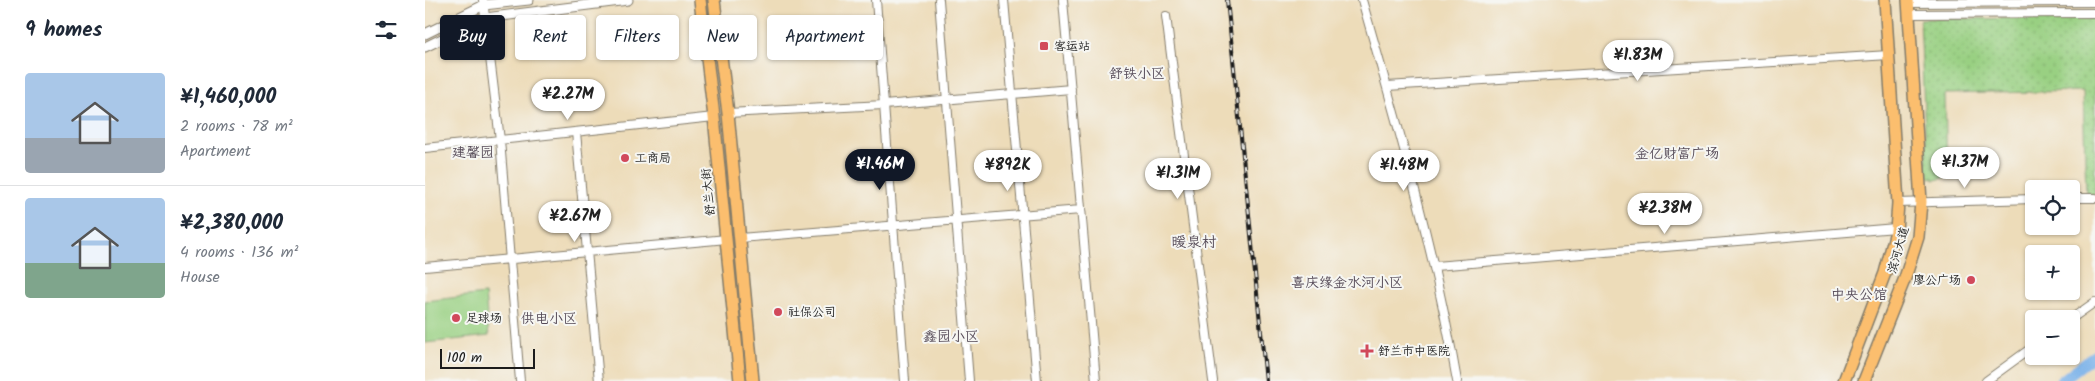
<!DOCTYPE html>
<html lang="en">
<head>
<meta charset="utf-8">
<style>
	:root { --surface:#fff; --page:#f2f2f3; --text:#1f2937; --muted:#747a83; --line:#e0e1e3; --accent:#111827 }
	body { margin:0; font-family:Kalam,"LXGW WenKai TC",sans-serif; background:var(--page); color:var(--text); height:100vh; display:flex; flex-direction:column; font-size:19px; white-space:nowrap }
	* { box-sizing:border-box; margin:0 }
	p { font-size:16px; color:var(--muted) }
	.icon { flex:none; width:28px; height:28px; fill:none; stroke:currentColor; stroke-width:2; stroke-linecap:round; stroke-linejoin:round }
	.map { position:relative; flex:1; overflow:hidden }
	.drawer { display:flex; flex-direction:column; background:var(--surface); width:425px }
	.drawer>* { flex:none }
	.banner { position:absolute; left:15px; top:15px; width:475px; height:45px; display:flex; gap:10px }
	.fabs { position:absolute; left:1600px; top:180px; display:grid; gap:10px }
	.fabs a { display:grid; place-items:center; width:55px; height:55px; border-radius:5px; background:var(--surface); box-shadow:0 1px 4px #0004; font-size:25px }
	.scale { position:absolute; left:15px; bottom:12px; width:95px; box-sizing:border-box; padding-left:5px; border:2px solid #1c1c1c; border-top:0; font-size:14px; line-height:18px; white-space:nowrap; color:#1c1c1c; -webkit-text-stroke:4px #f6f6f2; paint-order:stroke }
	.price { position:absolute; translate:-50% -42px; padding:0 11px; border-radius:18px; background:#fff; color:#222; font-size:16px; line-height:32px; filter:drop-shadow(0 1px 2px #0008) }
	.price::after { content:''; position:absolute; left:50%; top:30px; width:15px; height:11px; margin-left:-8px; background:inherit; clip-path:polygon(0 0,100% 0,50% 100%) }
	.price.on { background:var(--accent); color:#fff }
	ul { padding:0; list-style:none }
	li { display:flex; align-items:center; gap:15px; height:125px; padding:0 25px }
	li+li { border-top:1px solid var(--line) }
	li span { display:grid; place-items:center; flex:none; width:140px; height:100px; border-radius:5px; color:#555 }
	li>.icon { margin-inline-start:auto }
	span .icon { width:60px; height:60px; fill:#fffc; stroke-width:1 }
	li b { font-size:21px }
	h2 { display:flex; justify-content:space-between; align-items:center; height:60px; padding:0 25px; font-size:21px }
	.chip { padding:0 18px; border-radius:5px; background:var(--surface); box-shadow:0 1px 4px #0004; font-size:18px; line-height:45px }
	.chip.on { background:var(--accent); color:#fff }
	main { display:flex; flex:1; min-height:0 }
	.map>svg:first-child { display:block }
	.grass { fill:url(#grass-dots); stroke:#5a764f }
	.garden { fill:#99d082; stroke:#5a764f }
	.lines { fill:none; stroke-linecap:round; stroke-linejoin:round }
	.river { stroke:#79b1e9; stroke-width:11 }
	.minor-casing { stroke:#847c6a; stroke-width:10 }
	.tertiary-casing { stroke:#847c6a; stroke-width:11 }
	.primary-casing { stroke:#847c6a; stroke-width:14 }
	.minor { stroke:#fff; stroke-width:8 }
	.tertiary { stroke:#fff; stroke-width:9 }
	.primary { stroke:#fbbe6e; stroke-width:11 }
	.rail-casing { stroke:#1c1c1c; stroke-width:4 }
	.rail { stroke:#f6f6f2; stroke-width:2; stroke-dasharray:5.5; stroke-linecap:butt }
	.poi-dot { fill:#d1495b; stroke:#f6f6f2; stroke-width:2 }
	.labels { text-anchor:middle; stroke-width:4; stroke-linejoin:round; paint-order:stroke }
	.poi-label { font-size:12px; fill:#1c1c1c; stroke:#f6f6f2; text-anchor:start }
	.street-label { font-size:12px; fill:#1c1c1c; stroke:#f6f6f2 }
	.neighbourhood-label { font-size:14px; fill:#564b58; stroke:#f6f6f2 }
	.quarter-label { font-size:15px; fill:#564b58; stroke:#f6f6f2 }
</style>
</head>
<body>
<main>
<section class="drawer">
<h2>9 homes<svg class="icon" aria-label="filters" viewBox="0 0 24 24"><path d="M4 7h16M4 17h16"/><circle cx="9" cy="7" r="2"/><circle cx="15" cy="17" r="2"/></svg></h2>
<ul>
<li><span style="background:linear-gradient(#a9c7e8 65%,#9aa5b1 0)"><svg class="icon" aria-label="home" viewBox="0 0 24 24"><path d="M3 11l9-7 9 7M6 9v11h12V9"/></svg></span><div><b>¥1,460,000</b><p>2 rooms · 78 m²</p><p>Apartment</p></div></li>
<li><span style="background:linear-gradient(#a9c7e8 65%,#7fa58c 0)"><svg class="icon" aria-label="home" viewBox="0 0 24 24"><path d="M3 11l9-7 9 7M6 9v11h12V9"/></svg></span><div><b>¥2,380,000</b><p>4 rooms · 136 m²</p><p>House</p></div></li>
</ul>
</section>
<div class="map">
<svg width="1670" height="381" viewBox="0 0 1670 381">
	<defs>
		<pattern id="grass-dots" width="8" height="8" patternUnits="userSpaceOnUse" patternTransform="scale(1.25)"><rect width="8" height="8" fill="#99d082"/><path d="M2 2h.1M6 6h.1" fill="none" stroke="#83b270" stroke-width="1.8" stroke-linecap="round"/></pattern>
	</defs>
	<rect width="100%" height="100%" fill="#f6f6f2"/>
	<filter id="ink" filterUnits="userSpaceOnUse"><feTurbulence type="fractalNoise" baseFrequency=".02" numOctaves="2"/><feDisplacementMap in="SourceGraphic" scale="10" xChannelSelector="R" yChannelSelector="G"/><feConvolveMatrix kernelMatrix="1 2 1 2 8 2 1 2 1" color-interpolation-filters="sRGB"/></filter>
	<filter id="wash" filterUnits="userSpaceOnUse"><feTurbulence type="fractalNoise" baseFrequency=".0096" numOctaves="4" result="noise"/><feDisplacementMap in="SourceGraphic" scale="20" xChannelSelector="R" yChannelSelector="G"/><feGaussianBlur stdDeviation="1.12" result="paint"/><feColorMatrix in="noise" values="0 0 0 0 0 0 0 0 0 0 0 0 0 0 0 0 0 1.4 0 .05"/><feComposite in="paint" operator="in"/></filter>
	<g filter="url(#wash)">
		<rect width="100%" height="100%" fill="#eddcb9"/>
		<path class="grass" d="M1670,18V194H1661L1658,91L1520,94L1522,177L1510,180L1502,176L1495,19Z"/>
		<path class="garden" d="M60,294L64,336L0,343V301Z"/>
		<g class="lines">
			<path class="river" d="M1636,381L1670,355"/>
		</g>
	</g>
	<g filter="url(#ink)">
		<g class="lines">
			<defs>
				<path id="minor" d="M58,0L75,140L95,381
					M451,0L480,381
					M514,0L544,381
					M579,0L612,381
					M638,0L671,381
					M937,0C973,126 1010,252 1032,381
					M1483,3L1670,2
					M1484,14L1670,13
					M741,16L788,381
					M962,86L1464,55
					M303,113L459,105L646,89
					M151,132L174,381
					M0,148L289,117
					M1646,198H1670
					M1473,203L1609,199
					M315,238L656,210
					M1010,266L1471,228
					M0,267L302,239
					M1646,319L1670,302
					M1561,381L1609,346"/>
				<path id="tertiary" d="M0,34L59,5L104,0
					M0,47L60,18L203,0"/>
				<path id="primary" d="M275,0L289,117L315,381
					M289,0L303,113L328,381
					M1419,381L1460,273L1471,231L1473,203L1460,0
					M1439,381L1480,278L1493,237L1496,202L1483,0"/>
			</defs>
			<use href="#minor" class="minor-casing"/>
			<use href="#tertiary" class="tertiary-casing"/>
			<use href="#primary" class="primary-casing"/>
			<use href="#minor" class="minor"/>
			<use href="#tertiary" class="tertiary"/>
			<use href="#primary" class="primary"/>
			<defs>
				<path id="rail" d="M802,0L841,381"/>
			</defs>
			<use href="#rail" class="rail-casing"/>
			<use href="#rail" class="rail"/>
		</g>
	</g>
	<g class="poi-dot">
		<rect x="614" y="41" width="10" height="10" rx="2.5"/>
		<circle cx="200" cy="158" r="5"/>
		<circle cx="1546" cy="280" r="5"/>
		<circle cx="353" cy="312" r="5"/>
		<circle cx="31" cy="318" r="5"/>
		<path d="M939.5 343.5h5v5h5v5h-5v5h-5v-5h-5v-5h5z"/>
	</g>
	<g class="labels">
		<g class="poi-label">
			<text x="629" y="50">客运站</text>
			<text x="210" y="162">工商局</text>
			<text x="1536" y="284" text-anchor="end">廖公广场</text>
			<text x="363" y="316">社保公司</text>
			<text x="41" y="322">足球场</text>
			<text x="953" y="355">舒兰市中医院</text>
		</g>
		<g class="street-label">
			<text transform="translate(283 192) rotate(-96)" y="4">舒兰大街</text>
			<text transform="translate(1473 250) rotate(-74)" y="4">滨河大道</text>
		</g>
		<g class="neighbourhood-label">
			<text x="712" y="78">舒铁小区</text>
			<text x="48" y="157">建馨园</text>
			<text x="1252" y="158">金亿财富广场</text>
			<text x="922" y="287">喜庆缘金水河小区</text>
			<text x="1434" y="299">中央公馆</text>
			<text x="124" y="323">供电小区</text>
			<text x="526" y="341">鑫园小区</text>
		</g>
		<g class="quarter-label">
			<text x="769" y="247">暖泉村</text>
		</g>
	</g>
</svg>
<div class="fabs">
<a><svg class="icon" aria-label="locate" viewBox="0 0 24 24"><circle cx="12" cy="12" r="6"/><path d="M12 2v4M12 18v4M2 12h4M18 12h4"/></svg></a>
<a>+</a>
<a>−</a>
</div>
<div class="scale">100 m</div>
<b class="price" style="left:1213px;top:82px">¥1.83M</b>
<b class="price" style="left:143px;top:121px">¥2.27M</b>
<b class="price" style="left:1540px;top:189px">¥1.37M</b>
<b class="price on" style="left:455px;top:191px">¥1.46M</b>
<b class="price" style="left:583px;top:192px">¥892K</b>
<b class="price" style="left:979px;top:192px">¥1.48M</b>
<b class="price" style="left:753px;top:200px">¥1.31M</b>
<b class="price" style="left:1240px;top:235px">¥2.38M</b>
<b class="price" style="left:150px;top:243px">¥2.67M</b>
<div class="banner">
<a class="chip on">Buy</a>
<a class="chip">Rent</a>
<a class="chip">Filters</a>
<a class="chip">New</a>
<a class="chip">Apartment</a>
</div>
</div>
</main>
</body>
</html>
